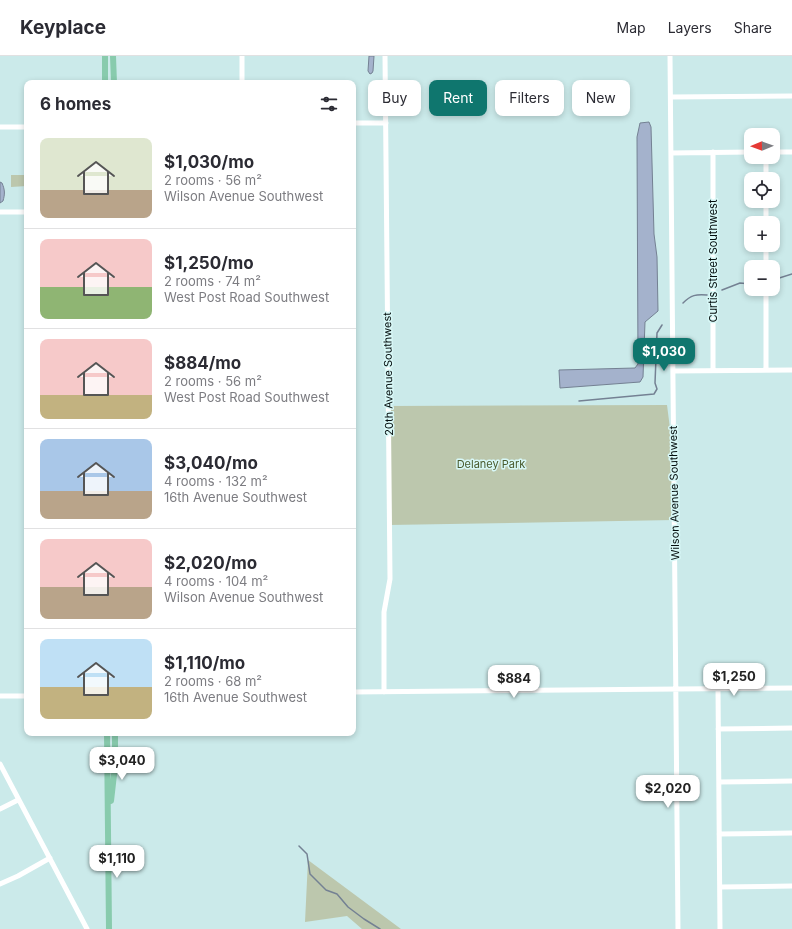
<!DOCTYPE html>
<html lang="en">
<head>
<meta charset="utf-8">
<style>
	:root { --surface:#fff; --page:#f7f7f7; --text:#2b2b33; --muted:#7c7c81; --line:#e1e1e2; --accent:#0f766e }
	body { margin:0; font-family:Inter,sans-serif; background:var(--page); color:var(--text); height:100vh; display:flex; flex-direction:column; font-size:15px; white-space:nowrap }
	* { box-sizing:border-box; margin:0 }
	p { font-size:13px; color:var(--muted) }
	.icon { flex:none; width:22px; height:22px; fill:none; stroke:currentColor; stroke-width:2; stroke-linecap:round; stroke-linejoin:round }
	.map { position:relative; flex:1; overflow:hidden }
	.side { position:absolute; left:24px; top:24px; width:332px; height:656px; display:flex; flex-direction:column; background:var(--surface); border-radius:8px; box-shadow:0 2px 6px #0003 }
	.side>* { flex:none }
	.guide { position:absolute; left:368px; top:24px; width:364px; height:36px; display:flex; gap:8px }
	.needle { width:26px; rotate:269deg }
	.tools { position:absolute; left:744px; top:72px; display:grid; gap:8px }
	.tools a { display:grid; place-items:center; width:36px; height:36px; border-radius:8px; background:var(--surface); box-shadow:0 2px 6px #0003; font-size:20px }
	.price { position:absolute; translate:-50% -34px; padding:0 9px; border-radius:8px; background:#fff; color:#222; font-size:13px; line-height:26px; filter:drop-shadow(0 1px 2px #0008) }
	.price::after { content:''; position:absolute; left:50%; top:24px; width:12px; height:9px; margin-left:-6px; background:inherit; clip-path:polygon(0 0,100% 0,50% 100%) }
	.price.current { background:var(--accent); color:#fff }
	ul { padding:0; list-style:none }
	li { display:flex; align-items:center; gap:12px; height:100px; padding:0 16px }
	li+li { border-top:1px solid var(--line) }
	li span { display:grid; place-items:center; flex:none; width:112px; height:80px; border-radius:8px; color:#555 }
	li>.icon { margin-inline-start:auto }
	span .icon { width:48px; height:48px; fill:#fffc; stroke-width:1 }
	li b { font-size:17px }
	h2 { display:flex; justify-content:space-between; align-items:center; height:48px; padding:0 16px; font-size:17px }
	.tag { padding:0 14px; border-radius:8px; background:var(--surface); box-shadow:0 2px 6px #0003; font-size:14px; line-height:36px }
	.tag.current { background:var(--accent); color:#fff }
	header { display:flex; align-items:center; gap:24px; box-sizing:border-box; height:56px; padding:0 20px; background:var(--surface); border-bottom:1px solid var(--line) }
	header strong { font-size:19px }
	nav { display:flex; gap:22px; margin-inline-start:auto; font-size:14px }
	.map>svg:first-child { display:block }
	.green { fill:#bcc7ad }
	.water { fill:#a4b2cc; stroke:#748193 }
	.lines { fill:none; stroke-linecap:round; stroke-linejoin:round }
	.stream { stroke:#748193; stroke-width:1.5 }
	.minor { stroke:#fff; stroke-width:5 }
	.major { stroke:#88cbad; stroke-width:6 }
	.labels { text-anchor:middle; stroke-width:3; stroke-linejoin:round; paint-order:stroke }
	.street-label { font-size:11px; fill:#040e0e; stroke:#d8f8f7 }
	.park-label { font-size:11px; fill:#495a2d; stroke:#d8f8f7 }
</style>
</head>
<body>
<header>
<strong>Keyplace</strong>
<nav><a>Map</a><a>Layers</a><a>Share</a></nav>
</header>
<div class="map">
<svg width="792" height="873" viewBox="0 0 792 873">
	<rect width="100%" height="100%" fill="#cbeaea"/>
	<path class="green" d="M11,119H27V130L11,131Z
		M667,349L673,396L674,464L389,469L388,350Z
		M308,804L401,873H362L347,860L305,866Z"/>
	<path class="water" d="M369,0H374L373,15L372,17L370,18L368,15Z
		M649,66L651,71L654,178L657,201L658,255L645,266L643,321L640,326L560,332L559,314L635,312L638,308L637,81L640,67Z
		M0,126L2,127C5,134 5,138 3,145L0,147Z"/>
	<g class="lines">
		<path class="stream" d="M773,224L792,218
			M722,234L740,227L751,228
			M683,247C691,239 696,238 707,239
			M579,345L654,338L657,333L655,327L657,277L662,269
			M299,790L307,798L310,818L326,834L337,838L348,851L364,863L380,873"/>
		<path class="minor" d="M242,0V27
			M670,0L678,873
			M671,41L792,40
			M353,67H386
			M0,71H27
			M713,96V314
			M773,96H792
			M671,97L751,96
			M766,101V123
			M766,145V167
			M0,156H27
			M766,189V211
			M766,233V314
			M673,315L792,314
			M718,632L720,873
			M353,636L792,632
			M384,636V556L390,523L385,0
			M0,640H27
			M718,673L792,672
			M0,708L87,873
			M719,726L792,725
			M0,753L18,744
			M719,778L792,777
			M0,828L18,820L50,802
			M720,831L792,830"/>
		<path class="major" d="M105,0V27
			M113,0L114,27
			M107,677L109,873
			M111,745L115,710V677"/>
	</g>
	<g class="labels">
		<g class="street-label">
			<text transform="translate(713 205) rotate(-90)" y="4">Curtis Street Southwest</text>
			<text transform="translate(388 318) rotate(-91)" y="4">20th Avenue Southwest</text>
			<text transform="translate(674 437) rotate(-91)" y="4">Wilson Avenue Southwest</text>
		</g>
		<g class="park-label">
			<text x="491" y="412">Delaney Park</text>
		</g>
	</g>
</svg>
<div class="tools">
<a><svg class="needle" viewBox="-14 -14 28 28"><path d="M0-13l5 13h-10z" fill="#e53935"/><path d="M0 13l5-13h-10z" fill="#7c7c81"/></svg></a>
<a><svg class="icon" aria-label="locate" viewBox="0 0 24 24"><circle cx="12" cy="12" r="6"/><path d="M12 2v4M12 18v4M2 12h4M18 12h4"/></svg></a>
<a>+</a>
<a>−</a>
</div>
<b class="price current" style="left:664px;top:316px">$1,030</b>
<b class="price" style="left:734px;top:641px">$1,250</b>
<b class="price" style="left:514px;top:643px">$884</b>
<b class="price" style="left:122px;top:725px">$3,040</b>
<b class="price" style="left:668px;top:753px">$2,020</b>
<b class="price" style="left:117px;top:823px">$1,110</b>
<div class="guide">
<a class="tag">Buy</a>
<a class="tag current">Rent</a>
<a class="tag">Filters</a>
<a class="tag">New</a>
</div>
<section class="side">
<h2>6 homes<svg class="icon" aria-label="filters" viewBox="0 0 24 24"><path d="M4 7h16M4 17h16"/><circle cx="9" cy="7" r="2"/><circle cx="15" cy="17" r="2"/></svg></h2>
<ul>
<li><span style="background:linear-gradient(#dfe7d0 65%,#b9a48a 0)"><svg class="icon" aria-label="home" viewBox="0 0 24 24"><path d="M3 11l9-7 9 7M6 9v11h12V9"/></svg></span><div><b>$1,030/mo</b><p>2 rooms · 56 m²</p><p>Wilson Avenue Southwest</p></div></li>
<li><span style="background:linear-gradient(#f6c9c9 60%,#8fb573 0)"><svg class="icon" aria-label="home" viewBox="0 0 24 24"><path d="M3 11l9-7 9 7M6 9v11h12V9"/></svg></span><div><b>$1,250/mo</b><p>2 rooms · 74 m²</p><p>West Post Road Southwest</p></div></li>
<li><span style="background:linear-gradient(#f6c9c9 70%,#c2b280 0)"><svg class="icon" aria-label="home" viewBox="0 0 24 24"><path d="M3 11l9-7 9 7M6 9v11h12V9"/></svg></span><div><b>$884/mo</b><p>2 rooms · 56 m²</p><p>West Post Road Southwest</p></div></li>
<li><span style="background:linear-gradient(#a9c7e8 65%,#b9a48a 0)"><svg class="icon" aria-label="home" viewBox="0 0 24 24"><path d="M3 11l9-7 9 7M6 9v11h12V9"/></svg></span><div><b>$3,040/mo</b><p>4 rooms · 132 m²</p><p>16th Avenue Southwest</p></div></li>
<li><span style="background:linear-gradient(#f6c9c9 60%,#b9a48a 0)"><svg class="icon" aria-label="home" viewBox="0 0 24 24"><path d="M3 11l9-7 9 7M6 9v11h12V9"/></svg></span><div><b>$2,020/mo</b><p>4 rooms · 104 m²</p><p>Wilson Avenue Southwest</p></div></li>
<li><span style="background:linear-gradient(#bfe0f5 60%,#c2b280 0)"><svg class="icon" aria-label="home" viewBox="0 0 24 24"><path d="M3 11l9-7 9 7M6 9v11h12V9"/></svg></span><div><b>$1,110/mo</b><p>2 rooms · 68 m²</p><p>16th Avenue Southwest</p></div></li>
</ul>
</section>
</div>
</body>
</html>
